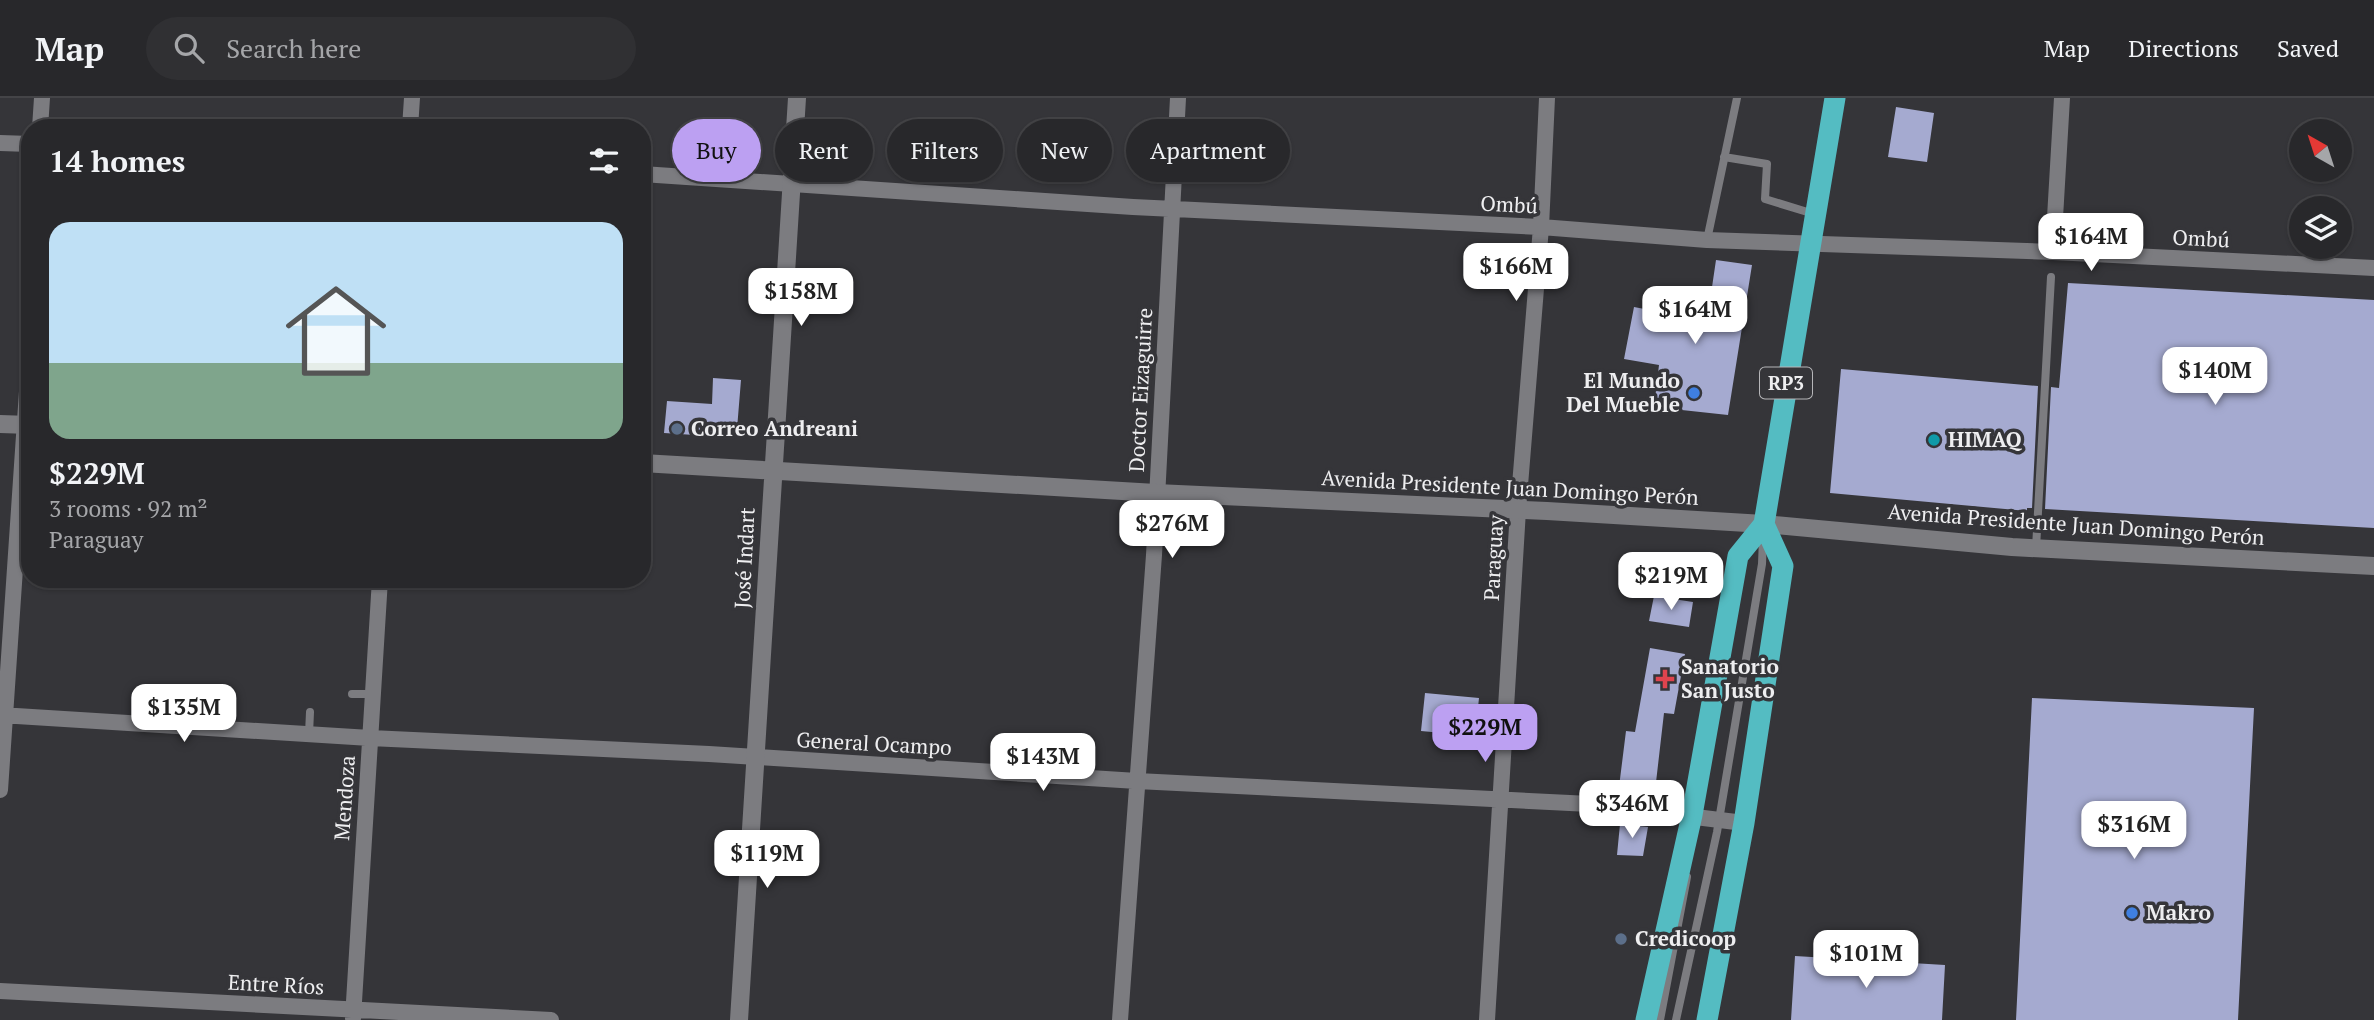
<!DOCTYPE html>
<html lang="en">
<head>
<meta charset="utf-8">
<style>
	:root { --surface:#28282b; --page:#303033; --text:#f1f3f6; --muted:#a5a6a9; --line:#444447; --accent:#bca0f2 }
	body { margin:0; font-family:"PT Serif",serif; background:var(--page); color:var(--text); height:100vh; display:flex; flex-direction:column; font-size:26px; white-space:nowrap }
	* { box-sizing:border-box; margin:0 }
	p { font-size:23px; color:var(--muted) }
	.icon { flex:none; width:38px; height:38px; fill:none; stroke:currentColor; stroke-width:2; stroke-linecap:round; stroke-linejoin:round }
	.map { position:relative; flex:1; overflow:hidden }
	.side { position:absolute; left:21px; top:21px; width:630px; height:469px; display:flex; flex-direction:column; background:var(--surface); border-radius:28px; box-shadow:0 2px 5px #0004,0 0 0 2px var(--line) }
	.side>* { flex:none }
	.top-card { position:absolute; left:672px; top:21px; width:665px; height:63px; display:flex; gap:14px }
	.needle { width:46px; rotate:321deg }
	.buttons { position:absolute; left:2289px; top:21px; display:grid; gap:14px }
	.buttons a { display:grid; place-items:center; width:63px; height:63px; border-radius:50%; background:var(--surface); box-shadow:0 2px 5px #0004,0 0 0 2px var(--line); font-size:35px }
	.price { position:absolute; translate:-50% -60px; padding:0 16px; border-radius:14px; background:#fff; color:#222; font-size:23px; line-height:46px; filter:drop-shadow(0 2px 4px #0008) }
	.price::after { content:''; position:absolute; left:50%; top:42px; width:21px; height:16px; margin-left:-10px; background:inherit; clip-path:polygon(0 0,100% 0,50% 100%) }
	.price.selected { background:var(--accent); color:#111 }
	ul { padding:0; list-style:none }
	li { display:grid; align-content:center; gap:14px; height:371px; padding:0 28px }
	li+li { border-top:2px solid var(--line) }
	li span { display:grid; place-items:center; height:217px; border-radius:21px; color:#555 }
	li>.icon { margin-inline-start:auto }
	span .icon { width:126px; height:126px; fill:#fffc; stroke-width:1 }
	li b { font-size:30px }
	h2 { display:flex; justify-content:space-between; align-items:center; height:84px; padding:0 28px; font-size:30px }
	.pill { padding:0 24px; border-radius:32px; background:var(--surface); box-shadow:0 2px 5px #0004,0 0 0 2px var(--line); font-size:24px; line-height:63px }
	.pill.selected { background:var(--accent); color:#111 }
	header { display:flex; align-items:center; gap:42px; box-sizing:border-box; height:98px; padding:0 35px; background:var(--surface); border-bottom:2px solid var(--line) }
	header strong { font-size:33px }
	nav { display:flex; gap:38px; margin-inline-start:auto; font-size:24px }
	.search { width:490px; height:63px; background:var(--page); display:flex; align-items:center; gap:18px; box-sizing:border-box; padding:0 24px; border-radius:38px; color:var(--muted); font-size:26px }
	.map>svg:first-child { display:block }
	.building { fill:#a5aad0 }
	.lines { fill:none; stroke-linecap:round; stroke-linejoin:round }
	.lane { stroke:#7c7c80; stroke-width:8 }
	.street { stroke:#7c7c80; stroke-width:16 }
	.secondary { stroke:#7c7c80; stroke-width:18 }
	.highway { stroke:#54bcc2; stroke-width:21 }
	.shop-dot { fill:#3f7fe0; stroke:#353539; stroke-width:2.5 }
	.service-dot { fill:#5c6f8a; stroke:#353539; stroke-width:2.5 }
	.culture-dot { fill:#0f9aa8; stroke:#353539; stroke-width:2.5 }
	.health-dot { fill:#e0444e; stroke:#353539; stroke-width:2.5 }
	.labels { text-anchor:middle; stroke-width:7; stroke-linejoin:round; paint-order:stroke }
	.shield { fill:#353539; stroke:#b6b6b9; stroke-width:2 }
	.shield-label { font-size:19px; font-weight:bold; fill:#eeeef0 }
	.street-label { font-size:21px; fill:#eeeef0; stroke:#353539 }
	.poi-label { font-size:21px; font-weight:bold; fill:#eeeef0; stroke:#353539; text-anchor:start }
</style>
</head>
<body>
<header>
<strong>Map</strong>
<div class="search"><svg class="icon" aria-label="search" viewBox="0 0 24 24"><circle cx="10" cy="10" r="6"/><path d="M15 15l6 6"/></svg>Search here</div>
<nav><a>Map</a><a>Directions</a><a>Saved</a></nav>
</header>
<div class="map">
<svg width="2374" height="922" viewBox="0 0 2374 922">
	<rect width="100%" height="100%" fill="#353539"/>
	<path class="building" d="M1896,9L1934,15L1927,64L1888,59Z
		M1716,162L1752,167L1728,317L1654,309L1659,267L1624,261L1634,209L1707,223Z
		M2068,185L2374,202V430L2045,411L2051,289L2059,290Z
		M1841,271L2038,288L2032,410H2027V413L1830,395Z
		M713,280L741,282L737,331L725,339L664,335L667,303L712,306Z
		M1654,498L1693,504L1689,529L1649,523Z
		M1650,550L1685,556L1674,616L1664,615L1655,693L1619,689L1626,633L1635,634Z
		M1425,595L1479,600L1475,638L1421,633Z
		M2032,600L2254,610L2238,922H2016Z
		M1620,726L1648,729L1643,758L1617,757Z
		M1795,858L1945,867L1942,922H1791Z"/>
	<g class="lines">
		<path class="lane" d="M1724,59L1767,66L1765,101L1814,116
			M1707,142L1737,0
			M2036,450L2051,179
			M352,596H373
			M309,636L310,614
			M1660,922L1687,779
			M1676,922L1717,734L1762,466L1763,440"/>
		<path class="street" d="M40,30L42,0
			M410,30L412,0
			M0,45L30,46
			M642,76L1133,109L1541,129L1707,142L2053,154L2374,170
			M2053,154L2062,0
			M0,617L370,640L709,656L1137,683L1590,706L1744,725
			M0,692L30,249
			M0,893L551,922
			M353,920L380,481
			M1120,922L1154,457L1178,0
			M1487,922L1518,412L1541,129L1547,0"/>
		<path class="secondary" d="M0,326L30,327
			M642,365L1156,395L1547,413L1764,426L2012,449L2374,468
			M739,922L797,0"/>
		<path class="highway" d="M1646,922L1692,717L1738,458L1764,426
			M1707,922L1744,725L1783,468L1764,426L1835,0"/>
	</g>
	<g class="shop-dot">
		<circle cx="1694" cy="295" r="7"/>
		<circle cx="2132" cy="815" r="7"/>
	</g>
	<g class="service-dot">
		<circle cx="677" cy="331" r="7"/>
		<circle cx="1621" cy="841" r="7"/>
	</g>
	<circle class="culture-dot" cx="1934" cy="342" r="7"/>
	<path class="health-dot" d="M1661.5 570.5h7v7h7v7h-7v7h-7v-7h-7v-7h7z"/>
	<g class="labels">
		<rect class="shield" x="1760" y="269.5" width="52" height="31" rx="5"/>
		<g class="shield-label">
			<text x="1786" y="292">RP3</text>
		</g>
		<g class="street-label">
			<text transform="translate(1509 107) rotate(3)" y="7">Ombú</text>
			<text transform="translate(2201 141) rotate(3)" y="7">Ombú</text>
			<text transform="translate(1141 292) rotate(-87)" y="7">Doctor Eizaguirre</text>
			<text transform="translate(1510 390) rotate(3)" y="7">Avenida Presidente Juan Domingo Perón</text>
			<text transform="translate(2076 427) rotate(4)" y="7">Avenida Presidente Juan Domingo Perón</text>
			<text transform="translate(745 460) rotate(-87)" y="7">José Indart</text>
			<text transform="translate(1494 460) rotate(-87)" y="7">Paraguay</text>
			<text transform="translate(874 646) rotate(3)" y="7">General Ocampo</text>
			<text transform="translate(345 700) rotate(-86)" y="7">Mendoza</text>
			<text transform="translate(276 887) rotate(3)" y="7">Entre Ríos</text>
		</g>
		<g class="poi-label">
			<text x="1680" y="290" text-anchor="end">El Mundo<tspan x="1680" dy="24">Del Mueble</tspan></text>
			<text x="691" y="338">Correo Andreani</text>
			<text x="1948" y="349">HIMAQ</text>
			<text x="1681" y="576">Sanatorio<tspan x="1681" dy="24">San Justo</tspan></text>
			<text x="2146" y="822">Makro</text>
			<text x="1635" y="848">Credicoop</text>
		</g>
	</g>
</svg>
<div class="buttons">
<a><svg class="needle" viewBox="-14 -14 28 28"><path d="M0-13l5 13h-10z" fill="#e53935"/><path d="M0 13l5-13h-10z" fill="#a5a6a9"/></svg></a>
<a><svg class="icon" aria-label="layers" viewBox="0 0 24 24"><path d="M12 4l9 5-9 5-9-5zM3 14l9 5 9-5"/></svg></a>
</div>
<b class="price" style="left:2091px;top:175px">$164M</b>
<b class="price" style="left:1516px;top:205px">$166M</b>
<b class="price" style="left:801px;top:230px">$158M</b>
<b class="price" style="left:1695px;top:248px">$164M</b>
<b class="price" style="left:2215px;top:309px">$140M</b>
<b class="price" style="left:1172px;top:462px">$276M</b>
<b class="price" style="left:1671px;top:514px">$219M</b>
<b class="price" style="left:184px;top:646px">$135M</b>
<b class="price selected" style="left:1485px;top:666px">$229M</b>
<b class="price" style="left:1043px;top:695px">$143M</b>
<b class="price" style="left:1632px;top:742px">$346M</b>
<b class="price" style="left:2134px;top:763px">$316M</b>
<b class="price" style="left:767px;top:792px">$119M</b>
<b class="price" style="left:1866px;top:892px">$101M</b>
<div class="top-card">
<a class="pill selected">Buy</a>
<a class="pill">Rent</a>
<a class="pill">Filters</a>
<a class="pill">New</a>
<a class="pill">Apartment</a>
</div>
<section class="side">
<h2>14 homes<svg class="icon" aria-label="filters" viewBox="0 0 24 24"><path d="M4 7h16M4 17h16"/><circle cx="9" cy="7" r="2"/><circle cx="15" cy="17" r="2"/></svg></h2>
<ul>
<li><span style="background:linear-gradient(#bfe0f5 65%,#7fa58c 0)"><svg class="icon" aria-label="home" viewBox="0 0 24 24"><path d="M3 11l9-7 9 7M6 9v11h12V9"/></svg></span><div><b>$229M</b><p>3 rooms · 92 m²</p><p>Paraguay</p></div></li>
</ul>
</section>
</div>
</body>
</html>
